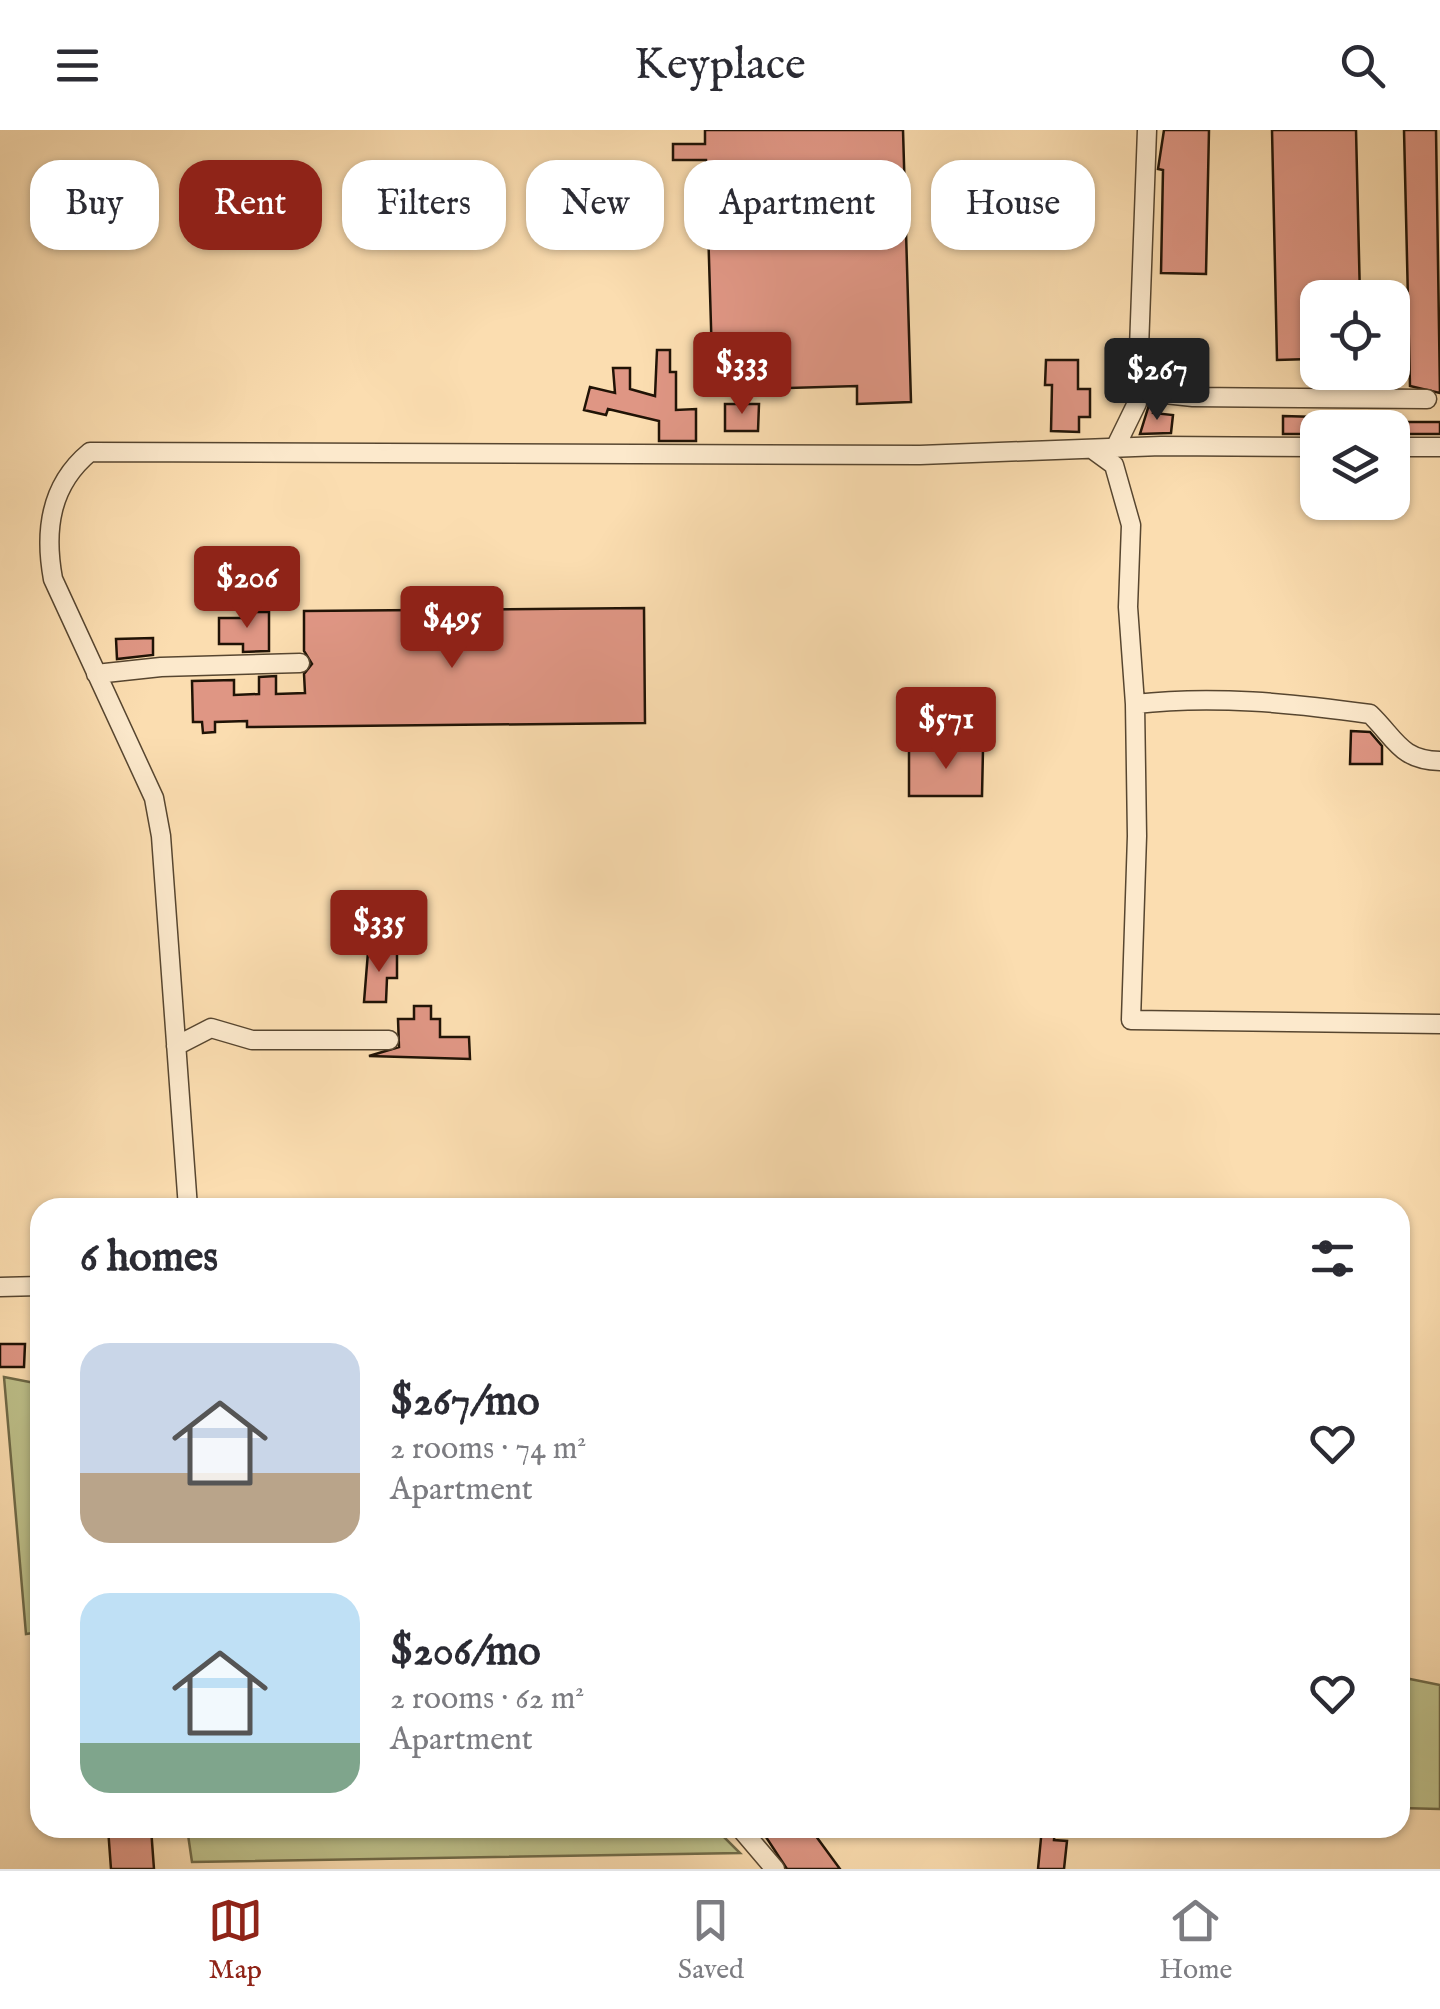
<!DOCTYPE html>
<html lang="en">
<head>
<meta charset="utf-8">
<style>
	:root { --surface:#fff; --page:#f7f7f7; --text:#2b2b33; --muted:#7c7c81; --line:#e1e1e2; --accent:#8f2418 }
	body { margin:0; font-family:"IM FELL English",serif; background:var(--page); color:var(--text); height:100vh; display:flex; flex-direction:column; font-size:38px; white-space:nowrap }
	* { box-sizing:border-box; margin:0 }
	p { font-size:32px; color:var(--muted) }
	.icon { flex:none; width:55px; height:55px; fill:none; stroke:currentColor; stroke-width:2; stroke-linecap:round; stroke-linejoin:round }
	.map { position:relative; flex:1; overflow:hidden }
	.panel { position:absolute; left:30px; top:1068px; width:1380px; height:640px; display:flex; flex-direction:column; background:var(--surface); border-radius:30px; box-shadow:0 2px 8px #0004 }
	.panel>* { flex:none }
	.top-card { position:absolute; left:30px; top:30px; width:1380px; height:90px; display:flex; gap:20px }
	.buttons { position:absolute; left:1300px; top:150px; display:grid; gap:20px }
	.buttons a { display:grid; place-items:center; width:110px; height:110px; border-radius:20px; background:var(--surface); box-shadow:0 2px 8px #0004; font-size:50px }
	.price { position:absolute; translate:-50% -85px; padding:0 22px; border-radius:10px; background:var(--accent); color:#fff; font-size:32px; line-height:65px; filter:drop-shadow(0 2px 5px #0008) }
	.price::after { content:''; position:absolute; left:50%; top:60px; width:30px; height:22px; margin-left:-15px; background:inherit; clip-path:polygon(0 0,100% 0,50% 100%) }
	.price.active { background:#222; color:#fff }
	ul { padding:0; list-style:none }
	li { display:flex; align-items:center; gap:30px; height:250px; padding:0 50px }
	li span { display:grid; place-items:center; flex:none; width:280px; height:200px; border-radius:30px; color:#555 }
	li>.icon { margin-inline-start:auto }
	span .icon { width:120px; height:120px; fill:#fffc; stroke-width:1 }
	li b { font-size:42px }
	h2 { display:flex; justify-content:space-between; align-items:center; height:120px; padding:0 50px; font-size:42px }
	.pill { padding:0 35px; border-radius:30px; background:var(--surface); box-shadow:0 2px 8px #0004; font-size:35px; line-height:90px }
	.pill.active { background:var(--accent); color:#fff }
	header { display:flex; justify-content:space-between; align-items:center; height:130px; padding:0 50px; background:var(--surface); font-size:45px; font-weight:600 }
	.menu { display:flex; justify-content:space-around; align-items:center; height:140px; border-top:2px solid var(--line); background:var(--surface); font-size:28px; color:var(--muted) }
	.menu a { display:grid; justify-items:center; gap:5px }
	.menu .active { color:var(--accent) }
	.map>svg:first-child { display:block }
	.green { fill:#bec18b; stroke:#6f6a48; stroke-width:2.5 }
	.building { fill:#df9684; stroke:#201306; stroke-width:2.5 }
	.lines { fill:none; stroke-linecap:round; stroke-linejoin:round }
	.minor-casing { stroke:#574630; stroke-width:21 }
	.minor { stroke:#fce9cc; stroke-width:18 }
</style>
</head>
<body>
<header><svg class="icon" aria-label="menu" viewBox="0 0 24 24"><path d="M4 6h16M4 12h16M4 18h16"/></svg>Keyplace<svg class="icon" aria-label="search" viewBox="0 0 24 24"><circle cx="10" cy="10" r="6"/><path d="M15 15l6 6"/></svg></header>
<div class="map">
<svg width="1440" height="1739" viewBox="0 0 1440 1739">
	<rect width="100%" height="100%" fill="#fbddb0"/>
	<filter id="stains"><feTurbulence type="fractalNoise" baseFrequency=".002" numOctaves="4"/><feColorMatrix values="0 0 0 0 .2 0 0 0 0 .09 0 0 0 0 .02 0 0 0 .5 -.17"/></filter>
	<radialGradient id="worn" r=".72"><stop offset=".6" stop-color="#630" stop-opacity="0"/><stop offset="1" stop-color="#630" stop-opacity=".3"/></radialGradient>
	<path class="green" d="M4,1247L40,1254V1502L26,1504Z
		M1400,1547L1440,1555V1679L1400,1678Z
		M187,1698H715L740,1723L192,1732Z"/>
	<path class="building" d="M705,0H903L911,272L857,274V256L789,258L788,227L712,229L706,30H673V14H705Z
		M1164,0H1209L1206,144L1161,143L1163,40L1158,39Z
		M1272,0H1356L1360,168H1309L1310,229L1277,230Z
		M1404,0H1436L1440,263L1410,256Z
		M657,220H670V242H676V280L696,279V311H659V291L608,279L606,285L584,280L590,257L615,263L613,238H630V259L655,266Z
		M1046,230H1078V259H1090V287H1079V302L1051,301L1052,255H1045Z
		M725,274H759L758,301H725Z
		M1149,275H1154L1153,283L1173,285L1171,303L1140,304Z
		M1283,286L1318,287V304H1283Z
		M1392,292H1440V304H1392Z
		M644,478L645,593L247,597V591L215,592V602L203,603L202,592H193L192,551L234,550V565L259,564V547L276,546V564L305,563L304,544L312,534L304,521V481Z
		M243,482H269V521L243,522V514H219V488H243Z
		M153,508V525L117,529L116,509Z
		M1351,601L1370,602L1382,616V634H1350Z
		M909,619H983L982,666H909Z
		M368,822H397V848H387L386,872H364Z
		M414,876H431V889H440V907H469L470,929L369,926L399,917L398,889H414Z
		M0,1214H25L24,1237H0Z
		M108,1698H151L154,1739H111Z
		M760,1698H810L840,1739H787Z
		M1042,1698L1055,1699L1054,1710L1067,1711L1064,1739H1038Z"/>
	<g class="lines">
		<defs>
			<path id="minor" d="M1137,261L1193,267L1427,269
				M1392,317H1440
				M1115,318L1137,273L1147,0
				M1092,319L1114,335L1131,395L1128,477L1135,574L1137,706L1131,890L1440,894
				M96,544L161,537L300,533
				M1135,574C1213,565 1292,573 1370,584C1396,609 1400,630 1440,631
				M176,916L211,898L252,910H389
				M188,1078L161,706L154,668L53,449C44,400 50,355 90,322L920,325L1161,316L1318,317
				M0,1157L40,1156
				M740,1698L775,1739"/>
		</defs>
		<use href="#minor" class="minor-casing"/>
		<use href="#minor" class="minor"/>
	</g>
	<rect width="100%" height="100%" filter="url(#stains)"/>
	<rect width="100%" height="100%" fill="url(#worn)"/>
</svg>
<div class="buttons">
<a><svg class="icon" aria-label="locate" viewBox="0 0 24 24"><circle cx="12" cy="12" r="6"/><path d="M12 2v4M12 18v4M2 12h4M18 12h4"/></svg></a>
<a><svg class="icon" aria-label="layers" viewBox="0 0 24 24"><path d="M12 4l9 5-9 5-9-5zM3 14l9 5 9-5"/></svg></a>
</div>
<b class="price" style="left:742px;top:287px">$333</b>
<b class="price active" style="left:1157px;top:293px">$267</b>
<b class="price" style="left:247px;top:501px">$206</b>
<b class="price" style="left:452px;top:541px">$495</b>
<b class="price" style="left:946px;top:642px">$571</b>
<b class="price" style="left:379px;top:845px">$335</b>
<div class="top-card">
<a class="pill">Buy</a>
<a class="pill active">Rent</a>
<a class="pill">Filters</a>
<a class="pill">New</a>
<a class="pill">Apartment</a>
<a class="pill">House</a>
</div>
<section class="panel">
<h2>6 homes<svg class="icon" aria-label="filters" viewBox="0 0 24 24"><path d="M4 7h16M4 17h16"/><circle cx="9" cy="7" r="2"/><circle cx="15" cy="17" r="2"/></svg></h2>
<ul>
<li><span style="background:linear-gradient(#c9d6e8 65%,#b9a48a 0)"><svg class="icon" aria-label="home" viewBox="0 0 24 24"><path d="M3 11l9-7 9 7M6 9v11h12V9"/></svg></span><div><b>$267/mo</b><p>2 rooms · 74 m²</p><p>Apartment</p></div><svg class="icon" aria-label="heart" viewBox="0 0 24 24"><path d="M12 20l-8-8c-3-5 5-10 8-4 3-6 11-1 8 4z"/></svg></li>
<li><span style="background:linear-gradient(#bfe0f5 75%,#7fa58c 0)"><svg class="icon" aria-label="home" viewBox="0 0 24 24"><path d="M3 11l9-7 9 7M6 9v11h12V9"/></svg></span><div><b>$206/mo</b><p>2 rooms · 62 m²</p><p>Apartment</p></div><svg class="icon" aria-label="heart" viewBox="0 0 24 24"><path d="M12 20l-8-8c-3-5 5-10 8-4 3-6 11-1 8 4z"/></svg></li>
</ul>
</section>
</div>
<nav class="menu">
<a class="active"><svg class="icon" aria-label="map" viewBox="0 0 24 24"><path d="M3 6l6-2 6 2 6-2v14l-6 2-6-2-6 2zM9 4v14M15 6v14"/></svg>Map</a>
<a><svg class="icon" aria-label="saved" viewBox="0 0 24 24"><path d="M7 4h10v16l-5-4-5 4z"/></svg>Saved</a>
<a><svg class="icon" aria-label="home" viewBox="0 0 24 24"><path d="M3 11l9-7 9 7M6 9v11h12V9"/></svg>Home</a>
</nav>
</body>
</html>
